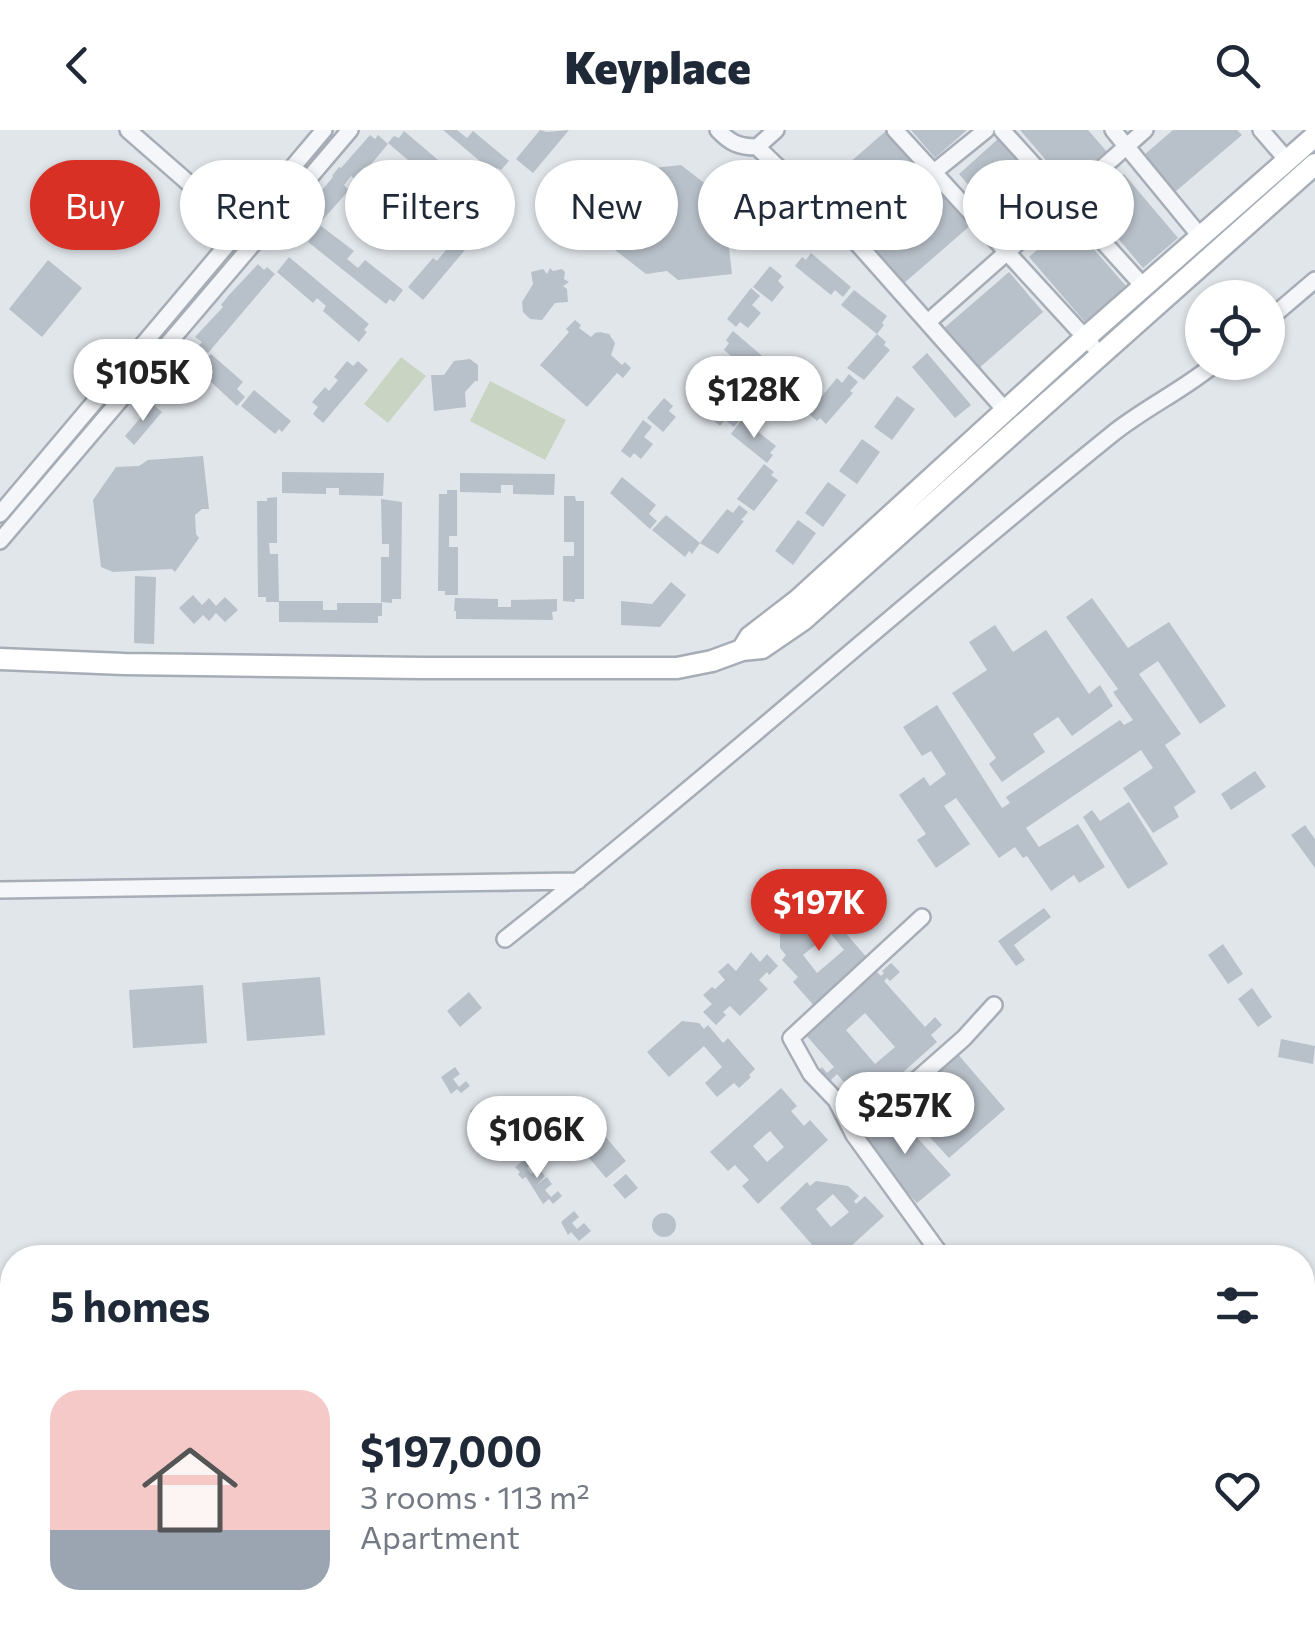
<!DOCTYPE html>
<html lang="en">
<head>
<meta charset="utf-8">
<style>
	:root { --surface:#fff; --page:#f2f2f3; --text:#1f2937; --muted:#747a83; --accent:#d93025 }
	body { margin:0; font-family:Commissioner,sans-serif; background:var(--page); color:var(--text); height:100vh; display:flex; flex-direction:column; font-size:38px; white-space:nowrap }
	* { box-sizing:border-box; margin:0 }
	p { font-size:32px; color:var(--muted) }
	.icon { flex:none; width:55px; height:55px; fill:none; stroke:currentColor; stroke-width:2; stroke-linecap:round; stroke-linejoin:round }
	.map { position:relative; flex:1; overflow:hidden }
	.side { position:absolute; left:0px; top:1115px; width:1315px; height:392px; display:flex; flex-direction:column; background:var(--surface); border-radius:40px 40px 0 0; box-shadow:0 2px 8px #0004 }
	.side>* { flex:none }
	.banner { position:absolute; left:30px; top:30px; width:1255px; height:90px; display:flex; gap:20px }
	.fabs { position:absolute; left:1185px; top:150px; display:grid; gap:20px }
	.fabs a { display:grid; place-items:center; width:100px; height:100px; border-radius:50%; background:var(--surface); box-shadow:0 2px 8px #0004; font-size:50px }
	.price { position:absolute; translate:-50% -85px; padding:0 22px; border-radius:35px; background:#fff; color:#222; font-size:32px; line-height:65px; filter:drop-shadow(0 2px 5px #0008) }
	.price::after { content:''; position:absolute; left:50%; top:60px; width:30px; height:22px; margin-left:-15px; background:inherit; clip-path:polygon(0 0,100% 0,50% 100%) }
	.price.current { background:var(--accent); color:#fff }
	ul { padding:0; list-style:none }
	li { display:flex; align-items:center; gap:30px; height:250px; padding:0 50px }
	li span { display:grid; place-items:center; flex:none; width:280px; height:200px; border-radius:30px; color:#555 }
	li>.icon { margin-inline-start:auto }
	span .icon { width:120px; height:120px; fill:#fffc; stroke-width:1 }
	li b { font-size:42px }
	h2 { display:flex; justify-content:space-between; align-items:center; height:120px; padding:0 50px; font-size:42px }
	.pill { padding:0 35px; border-radius:45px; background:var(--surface); box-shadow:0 2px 8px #0004; font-size:35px; line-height:90px }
	.pill.current { background:var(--accent); color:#fff }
	header { display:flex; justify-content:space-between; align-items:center; height:130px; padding:0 50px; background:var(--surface); font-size:45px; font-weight:800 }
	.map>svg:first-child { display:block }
	.green { fill:#c9d5c2 }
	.building { fill:#b8c0c9; fill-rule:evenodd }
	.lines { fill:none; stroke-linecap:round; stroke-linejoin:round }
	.minor-casing { stroke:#a6adb6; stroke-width:20 }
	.secondary-casing { stroke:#a6adb6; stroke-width:25 }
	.minor { stroke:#f4f6f9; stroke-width:15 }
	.secondary { stroke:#fff; stroke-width:20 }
</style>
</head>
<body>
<header><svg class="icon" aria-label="back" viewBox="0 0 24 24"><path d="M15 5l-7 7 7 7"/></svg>Keyplace<svg class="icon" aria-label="search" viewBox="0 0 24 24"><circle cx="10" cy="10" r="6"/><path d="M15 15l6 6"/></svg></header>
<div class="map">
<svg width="1315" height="1506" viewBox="0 0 1315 1506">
	<rect width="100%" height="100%" fill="#e1e6eb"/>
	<path class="green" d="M401,227L426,246L388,293L364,274Z
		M490,251L566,290L545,330L470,291Z"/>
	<path class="building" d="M443,0H457L467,8L473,1L509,31L501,40L498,38L494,43Z
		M540,0L547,2L569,0L533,43L516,29Z
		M887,0L921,40L852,100L818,60Z
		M911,0H967L935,28Z
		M1020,0H1088L1108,23L1069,57Z
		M1173,0H1237L1242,5L1175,62L1144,25Z
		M404,1L477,63L472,70L475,72L467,81L431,51L434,46L425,39L422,42L388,13L394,6L399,8Z
		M370,5L375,9L378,5L388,14L357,51L351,46L344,55L349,60L319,94L310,86L312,83L307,78L333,47L332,46L339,37L341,38Z
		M998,9L1053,73L1013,107L959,44Z
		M681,35L712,59V84L726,92L732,144L678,150L667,141L646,144L615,120L610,50L618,42Z
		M1124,44L1178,108L1143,138L1089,74Z
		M940,59L971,95L903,154L872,118Z
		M470,83L485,96L423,170L408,157L433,128L437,131L446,120L442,116Z
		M1070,92L1126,156L1085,192L1029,127Z
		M321,96L354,121L347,129L358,138L365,130L403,160L394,172L390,169L386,174L308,112Z
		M811,123L851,157L843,167L835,160L831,165L795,136L802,127L806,130Z
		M289,127L369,194L364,200L367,202L359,212L323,181L326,176L317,168L313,173L277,142Z
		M48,130L82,158L42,207L9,179Z
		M258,134L264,140L267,137L275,144L208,223L199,215L202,212L195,207L223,177L221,175L229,165Z
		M770,136L782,146L778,151L784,157L772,172L753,157Z
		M550,138L553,141L562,139L565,142L564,149L569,152L563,156L567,159L568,172L555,173L542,190L530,189L523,182L522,172L533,154L531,142L543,139L547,144Z
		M1009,142L1043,182L978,239L943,199Z
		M751,158L760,166L752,175L761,183L748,198L740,192L736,197L727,189Z
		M854,160L887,186L882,193L884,195L877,204L841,175Z
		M575,190L581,195L579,198L591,207L595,203L600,202L609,204L615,213L611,225L622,235L625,232L631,238L623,248L617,243L587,277L540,235L569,202L566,199Z
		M733,201L767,230L760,237L768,244L762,253L724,220L729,213L726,210Z
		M877,204L886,212L884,215L890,220L864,250L847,238Z
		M927,223L971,275L955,288L912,237Z
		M211,224L243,252L237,259L245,267L237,276L197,239Z
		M470,229L478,235V251H475L465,262L466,277L434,281L431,245H444L454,231Z
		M347,231L353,236L358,231L368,240L323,293L313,284L318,277L312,272L325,257L329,261L338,250L334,247Z
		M776,240L813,271L804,281L801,278L796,283L763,256Z
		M849,244L858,252L850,261L853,263L826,294L820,288L817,291L808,283L837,248L842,253Z
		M703,254L740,289L734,297L725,290L720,296L686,266L694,257L698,260Z
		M254,260L291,291L282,302L279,299L275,304L241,276Z
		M897,266L915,279L892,310L874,297Z
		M664,268L673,276L669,281L676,287L663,302L647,288Z
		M152,274L162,282L134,315L125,306Z
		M742,289L776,316L770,323L773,325L767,333L731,304Z
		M643,290L652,297L644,307L653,314L641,329L634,323L630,328L621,321Z
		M862,309L880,322L857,354L839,341Z
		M203,326L209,379H202L195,385L196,404L199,408L175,442L172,439L113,442L101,437L93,370L116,337L139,336L148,330Z
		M764,334L774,342L771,345L778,350L754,381L737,369Z
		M282,342L384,343L383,366L339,365V358H326V364L282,363Z
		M460,343L555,344L554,365L513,364V355H501V363L460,362Z
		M622,347L656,375L649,384L657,391L650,399L610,363Z
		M828,352L846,365L823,397L805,383Z
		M447,360H457V406H449V417H458V465H445V461H438L439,364H447Z
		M564,366H575L576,371H584V469H575V472L563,471V426H574V412H564Z
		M277,367V413H269L270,424H278L279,472H266V467H258L257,371H267V368Z
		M381,369L402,372L401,469H392V473L381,472V427H389V414H382Z
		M739,375L748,382L741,390L744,391L718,424L700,413L727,379L733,383Z
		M666,385L700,413L692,424L689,421L685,427L652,400Z
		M798,390L816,403L793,435L775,421Z
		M135,446L156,447L154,514L134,513Z
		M671,452L686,465L660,497L621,495V471L652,474Z
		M193,465L202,475L209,468L216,476L225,467L238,480L225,492L216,483L209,491L203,485L194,494L179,478Z
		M455,468L498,469V477H511V470L557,469V481L552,482L553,490L456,489V481H454Z
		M1092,468L1128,518L1169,492L1226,576L1200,594L1158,531L1139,544L1181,604L1165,615L1196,662L1174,677L1179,687L1153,703L1123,658L1153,638L1141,620L1026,698L1039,717L1078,694L1105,737L1079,753L1074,745L1051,761L1027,726L1023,728L1015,717L999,728L956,668L944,676L970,714L936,738L917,710L926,704L899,665L924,647L930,656L946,644L931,621L922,626L903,597L937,575L1002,678L1010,673L1006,667L1120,590L1124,595L1133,590L1113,562L1118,559L1066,487Z
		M279,471H323V480H337V473H382V486H378V493L279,492Z
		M995,495L1013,522L1046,500L1089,564L1100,555L1113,576L1072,606L1058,587L1033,604L1045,622L1002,652L989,634L996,628L952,563L987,540L969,512Z
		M1255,641L1266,657L1231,680L1221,664Z
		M1129,672L1168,734L1128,759L1083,687L1092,680L1100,691Z
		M1305,695L1315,709V738L1291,705Z
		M816,769L869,830L817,879L793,852L798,847L782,830L786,825L780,818V800ZM830,803L844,820L817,843L803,825Z
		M1044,778L1051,787L1014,815L1025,830L1016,836L998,811Z
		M1223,814L1243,844L1228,854L1208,825Z
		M751,822L760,832L767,824L778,836L769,845L767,842L759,850L768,859L740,886L730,876L723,882L726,885L716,895L703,882L712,874L703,865L712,857L715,859L725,850L718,842L728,833L736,841Z
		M891,833L900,842L890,851L887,848L884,851L925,897L935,887L942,895L931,905L937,912L865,976L837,944L826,955L816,943L822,937L827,943L834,937L805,904L876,841L881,846L884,843L882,841ZM865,883L895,917L875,934L846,900Z
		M320,847L325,905L247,911L242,853Z
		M203,855L207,913L133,918L129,860Z
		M1252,858L1272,887L1258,897L1238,869Z
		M469,862L482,878L460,897L447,881Z
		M682,891L699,893L704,899L708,895L723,913L728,908L755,939L749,945L751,947L739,958L734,953L717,967L705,953L722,937L704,916L669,947L647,922Z
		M1281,909L1315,916L1313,934L1278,927Z
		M956,922L1005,979L949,1028L925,1002L936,991L934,979L937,974L934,969L937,959L926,948Z
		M455,937L460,944L453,949L459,957L466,951L470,956L461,963L457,959L451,964L441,947Z
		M781,958L797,976L791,981L804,996L810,990L828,1010L758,1074L742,1056L749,1050L735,1035L728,1041L710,1022ZM770,1001L784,1017L767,1032L753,1016Z
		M573,967L580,976L566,988L558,979Z
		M483,971L488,977L481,983L485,988L492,982L507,998L499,1004L505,1011L512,1006L516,1010L507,1018L503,1014L497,1019L480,991L476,994L472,989L474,987L470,981Z
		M583,980L626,1031L606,1048L563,997Z
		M893,981L951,1045L917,1073L859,1009Z
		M529,1026L534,1032L527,1038L531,1044L538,1038L545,1046L537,1055L547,1047L552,1054L545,1060L551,1067L558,1061L562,1066L553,1074L549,1069L543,1074L526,1047L522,1049L518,1044L520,1042L515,1037Z
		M626,1044L638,1058L625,1069L613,1055Z
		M816,1051L848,1056L859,1066L854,1071L856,1074L865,1066L884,1086L839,1127L821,1125L780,1078L807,1052L810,1056ZM833,1064L849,1082L831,1097L816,1079Z
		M574,1081L579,1087L572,1093L577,1099L584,1093L591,1101L579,1111L571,1102L568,1105L561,1092Z
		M652 1095a12 12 0 1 1 24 0a12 12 0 1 1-24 0Z"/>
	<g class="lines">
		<defs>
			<path id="minor" d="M128,0L240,98
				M718,0C730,13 739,17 757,17L857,113L1005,280
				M895,0L1092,215
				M1002,0L1144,157
				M1113,0L1200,106
				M1261,0L1287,30
				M757,17L776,0
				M857,113L934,42L986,0
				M1268,190L1315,150
				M928,192L1145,0
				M0,384L324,0
				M0,411L350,0
				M0,760L578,751
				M922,787L791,908L811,944L836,970L854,1005L943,1128
				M505,809C711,646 907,470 1111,305C1144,278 1184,260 1217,232
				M854,1005L964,908L994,875"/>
			<path id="secondary" d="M742,520L750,507L798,470L1085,208L1315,6
				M0,529L124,534L420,538H677L712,531L742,520L762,518L803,490L1315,34"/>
		</defs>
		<use href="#minor" class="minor-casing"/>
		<use href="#secondary" class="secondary-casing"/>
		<use href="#minor" class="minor"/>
		<use href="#secondary" class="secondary"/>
	</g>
</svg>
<div class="fabs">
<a><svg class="icon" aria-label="locate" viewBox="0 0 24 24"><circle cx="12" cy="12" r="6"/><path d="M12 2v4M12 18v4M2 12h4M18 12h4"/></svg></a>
</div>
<b class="price" style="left:143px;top:294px">$105K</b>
<b class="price" style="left:754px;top:311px">$128K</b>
<b class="price current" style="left:819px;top:824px">$197K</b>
<b class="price" style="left:905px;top:1027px">$257K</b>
<b class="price" style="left:537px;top:1051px">$106K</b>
<div class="banner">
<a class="pill current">Buy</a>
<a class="pill">Rent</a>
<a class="pill">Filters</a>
<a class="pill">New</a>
<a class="pill">Apartment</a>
<a class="pill">House</a>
</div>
<section class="side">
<h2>5 homes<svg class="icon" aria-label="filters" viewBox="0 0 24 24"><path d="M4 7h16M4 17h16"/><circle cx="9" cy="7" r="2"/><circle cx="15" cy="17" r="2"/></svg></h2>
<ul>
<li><span style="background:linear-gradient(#f6c9c9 70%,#9aa5b1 0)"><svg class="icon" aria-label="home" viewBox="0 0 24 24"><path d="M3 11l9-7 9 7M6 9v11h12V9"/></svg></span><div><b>$197,000</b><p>3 rooms · 113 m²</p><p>Apartment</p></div><svg class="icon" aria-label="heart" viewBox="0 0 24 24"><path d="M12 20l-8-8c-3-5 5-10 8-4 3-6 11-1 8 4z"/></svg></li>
</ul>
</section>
</div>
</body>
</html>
